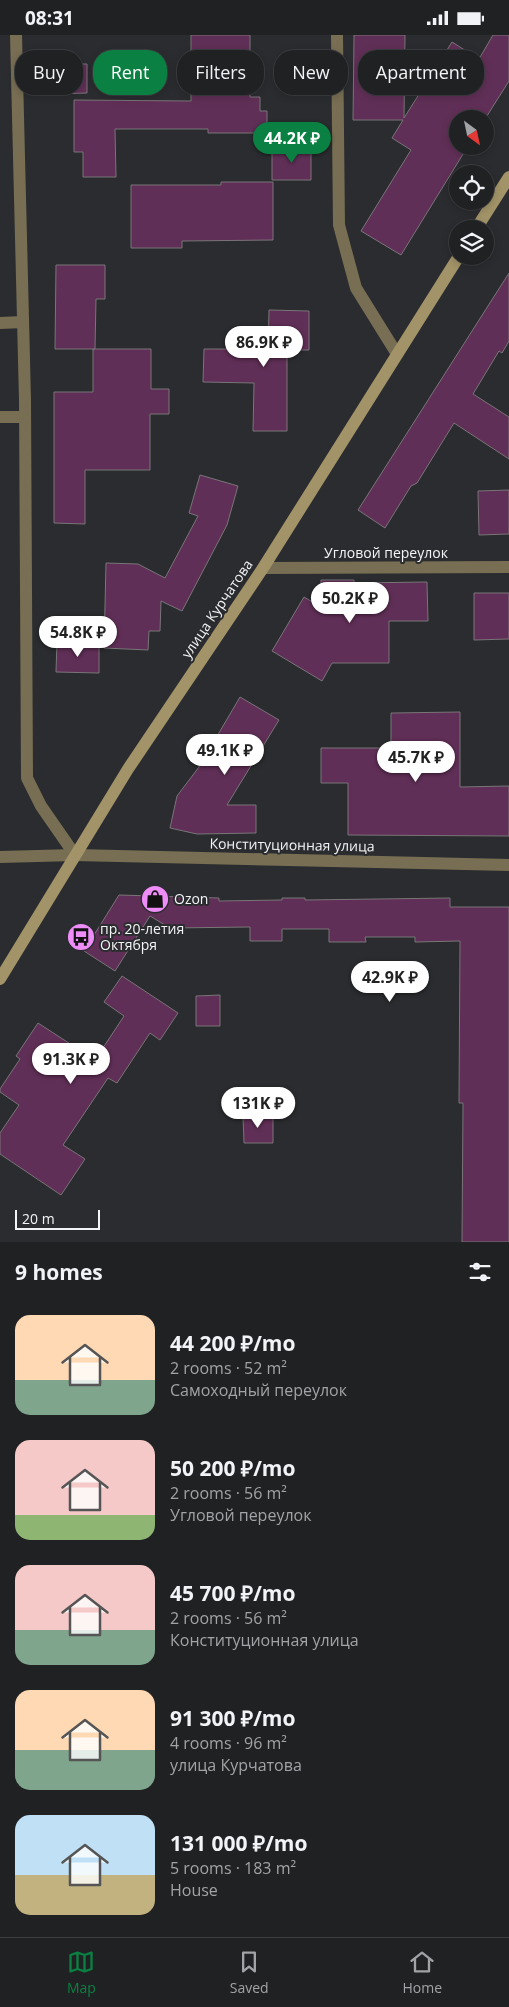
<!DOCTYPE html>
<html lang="en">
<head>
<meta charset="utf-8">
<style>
	:root { --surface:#202123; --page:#2d2e30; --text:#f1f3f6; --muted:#a2a3a6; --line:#3d3e41; --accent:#0b8043 }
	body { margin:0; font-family:"Open Sans",sans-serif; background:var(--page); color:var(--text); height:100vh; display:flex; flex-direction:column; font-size:19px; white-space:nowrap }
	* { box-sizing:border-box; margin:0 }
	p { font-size:16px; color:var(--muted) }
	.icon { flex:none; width:28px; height:28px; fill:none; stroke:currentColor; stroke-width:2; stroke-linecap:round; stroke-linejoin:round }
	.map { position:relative; height:1207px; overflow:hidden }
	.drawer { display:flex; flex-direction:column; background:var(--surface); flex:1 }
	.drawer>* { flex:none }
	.top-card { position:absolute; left:15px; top:15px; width:480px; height:45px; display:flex; gap:10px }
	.needle { width:32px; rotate:147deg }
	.controls { position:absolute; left:449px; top:75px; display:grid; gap:10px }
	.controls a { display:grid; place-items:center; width:45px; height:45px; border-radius:50%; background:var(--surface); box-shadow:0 2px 8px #0003,0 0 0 1px var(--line); font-size:25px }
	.scale { position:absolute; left:15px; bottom:12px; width:85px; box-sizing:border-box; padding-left:5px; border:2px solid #f3f4f6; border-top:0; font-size:14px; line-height:18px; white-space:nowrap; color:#f3f4f6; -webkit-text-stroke:4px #2b2c2f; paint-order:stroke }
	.price { position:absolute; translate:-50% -42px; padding:0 11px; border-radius:18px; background:#fff; color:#222; font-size:16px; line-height:32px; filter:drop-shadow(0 1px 2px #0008) }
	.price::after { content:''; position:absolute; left:50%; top:30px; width:15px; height:11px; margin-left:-8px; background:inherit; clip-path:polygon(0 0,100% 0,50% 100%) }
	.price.selected { background:var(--accent); color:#fff }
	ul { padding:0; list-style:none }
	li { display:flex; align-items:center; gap:15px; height:125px; padding:0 15px }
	li span { display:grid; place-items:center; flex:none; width:140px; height:100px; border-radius:15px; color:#555 }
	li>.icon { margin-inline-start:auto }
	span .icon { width:60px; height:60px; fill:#fffc; stroke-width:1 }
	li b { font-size:21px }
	h2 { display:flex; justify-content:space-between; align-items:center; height:60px; padding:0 15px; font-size:21px }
	.chip { padding:0 18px; border-radius:20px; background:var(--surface); box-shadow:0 2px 8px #0003,0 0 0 1px var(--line); font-size:18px; line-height:45px }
	.chip.selected { background:var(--accent); color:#fff }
	.status { display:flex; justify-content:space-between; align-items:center; height:35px; padding:0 25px; background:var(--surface); direction:ltr }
	.status svg { height:14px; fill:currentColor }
	.dock { display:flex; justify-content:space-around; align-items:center; height:70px; border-top:1px solid var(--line); background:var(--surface); font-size:14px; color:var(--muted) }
	.dock a { display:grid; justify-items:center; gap:2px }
	.dock .selected { color:var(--accent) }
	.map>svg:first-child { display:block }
	.building { fill:#602f57; stroke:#797578 }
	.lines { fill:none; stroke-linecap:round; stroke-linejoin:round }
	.lane { stroke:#776e53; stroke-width:12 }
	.street { stroke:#776e53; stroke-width:12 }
	.secondary { stroke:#a29368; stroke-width:12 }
	.labels { text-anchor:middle; stroke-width:4; stroke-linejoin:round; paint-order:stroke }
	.street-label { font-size:14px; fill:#f3f4f6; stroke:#2b2c2f }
	.poi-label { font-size:14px; fill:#f3f4f6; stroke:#2b2c2f; text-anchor:start }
</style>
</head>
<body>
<div class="status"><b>08:31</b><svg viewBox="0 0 49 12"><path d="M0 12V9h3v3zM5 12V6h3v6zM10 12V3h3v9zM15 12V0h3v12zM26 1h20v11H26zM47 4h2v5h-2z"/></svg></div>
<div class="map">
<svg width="509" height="1207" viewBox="0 0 509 1207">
	<rect width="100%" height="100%" fill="#2b2c2f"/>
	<path class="building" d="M191,0H250V62H260V76H267V98H208V94H115L116,142H83V117H74V65L191,66Z
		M354,0H405L404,83L452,7L479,24L493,0H509V46L485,84H458V111H468L401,220L361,196L411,115L392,103L403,85H353Z
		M54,29H87V58L54,59Z
		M272,113H311V145H272Z
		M221,147H273V205L182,206V213H131V150H221Z
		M56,230H105V264H96L95,314H55Z
		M509,238V306L502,318L499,316L473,359L509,382V424L454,388L417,448L411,451L385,493L358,475Z
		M269,275L309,276V315H287V396H253L254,348L203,347L204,314H268Z
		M93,314H151V354H169V379H150V435H85V489L54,488V357H93Z
		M200,440L238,451L227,490L182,576L161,566L160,596H149L148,615L104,613L106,528L138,529L165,543L198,481L189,478Z
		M509,455V499L479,500L478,456Z
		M321,545H354V548L427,547L428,586H389V628H332L322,646L272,616L304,562L321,572Z
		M474,558H509V604L474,605Z
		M57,607L99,608V638L56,637Z
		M240,662L279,685L227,770H256V798L197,799L170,793L177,761L199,732Z
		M460,677V752L509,751V801L348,800V748H321V713H391V678Z
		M119,860L219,863V866L282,865V863H305V865L450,863V872H509V1207H462L463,1068H459L460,906L415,907V902H365L366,907H329V894H282V906H250V892L170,893L150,881L115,936L84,916Z
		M122,941L178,978L160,1005L150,998L117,1048L108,1043L63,1110L85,1124L61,1160L0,1119V1098L19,1070L0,1057V1054L20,1024L16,1021L38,988L95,1025L124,981L104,967Z
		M220,960V991H196V961Z
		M273,1080V1108H244L243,1081Z"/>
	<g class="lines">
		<path class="lane" d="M0,288L23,287
			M0,382H25
			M0,822L75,820"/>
		<path class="street" d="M16,0L25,365L27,743L41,771L75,820L509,830
			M337,0L339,190L356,253L397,319
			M263,533L509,532"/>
		<path class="secondary" d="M476,194L509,142
			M0,944L128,734L263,533L459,221"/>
	</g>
	<defs>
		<symbol id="shop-disc" viewBox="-11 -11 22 22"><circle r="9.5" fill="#ee8cf8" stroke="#2b2c2f"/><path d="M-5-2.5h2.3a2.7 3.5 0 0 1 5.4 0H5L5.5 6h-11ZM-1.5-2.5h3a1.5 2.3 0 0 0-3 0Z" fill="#111"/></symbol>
		<symbol id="bus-disc" viewBox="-11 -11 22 22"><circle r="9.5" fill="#ee8cf8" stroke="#2b2c2f"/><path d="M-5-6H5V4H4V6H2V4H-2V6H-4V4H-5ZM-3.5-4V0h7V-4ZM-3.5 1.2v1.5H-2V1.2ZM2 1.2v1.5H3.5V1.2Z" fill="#111"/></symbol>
	</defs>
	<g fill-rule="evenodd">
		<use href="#shop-disc" x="139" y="848" width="32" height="32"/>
		<use href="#bus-disc" x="65" y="886" width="32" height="32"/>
	</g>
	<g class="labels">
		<g class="street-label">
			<text x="386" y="523">Угловой переулок</text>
			<text transform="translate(217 574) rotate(-56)" y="5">улица Курчатова</text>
			<text transform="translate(292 810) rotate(1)" y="5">Конституционная улица</text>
		</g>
		<g class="poi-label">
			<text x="174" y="869">Ozon</text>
			<text x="100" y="899">пр. 20-летия<tspan x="100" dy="16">Октября</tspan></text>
		</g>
	</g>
</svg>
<div class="controls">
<a><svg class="needle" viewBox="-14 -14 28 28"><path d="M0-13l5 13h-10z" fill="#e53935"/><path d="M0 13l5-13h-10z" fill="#a2a3a6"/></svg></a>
<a><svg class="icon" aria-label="locate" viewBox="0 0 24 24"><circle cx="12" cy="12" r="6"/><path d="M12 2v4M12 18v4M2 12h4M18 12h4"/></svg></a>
<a><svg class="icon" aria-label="layers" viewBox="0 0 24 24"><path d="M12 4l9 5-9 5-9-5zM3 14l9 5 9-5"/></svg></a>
</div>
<div class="scale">20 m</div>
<b class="price selected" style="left:292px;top:129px">44.2K ₽</b>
<b class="price" style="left:264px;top:333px">86.9K ₽</b>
<b class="price" style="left:350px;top:589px">50.2K ₽</b>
<b class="price" style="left:78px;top:623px">54.8K ₽</b>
<b class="price" style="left:225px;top:741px">49.1K ₽</b>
<b class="price" style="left:416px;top:748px">45.7K ₽</b>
<b class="price" style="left:390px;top:968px">42.9K ₽</b>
<b class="price" style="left:71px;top:1050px">91.3K ₽</b>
<b class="price" style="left:258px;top:1094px">131K ₽</b>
<div class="top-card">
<a class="chip">Buy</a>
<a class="chip selected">Rent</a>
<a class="chip">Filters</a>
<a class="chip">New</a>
<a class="chip">Apartment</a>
</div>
</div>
<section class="drawer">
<h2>9 homes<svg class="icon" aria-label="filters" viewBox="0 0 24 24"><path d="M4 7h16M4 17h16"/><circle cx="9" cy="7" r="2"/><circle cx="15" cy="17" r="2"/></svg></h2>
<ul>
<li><span style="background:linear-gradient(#ffd9b3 65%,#7fa58c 0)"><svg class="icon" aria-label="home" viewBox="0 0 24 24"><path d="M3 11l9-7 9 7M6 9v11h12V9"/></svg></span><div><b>44 200 ₽/mo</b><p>2 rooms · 52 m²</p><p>Самоходный переулок</p></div></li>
<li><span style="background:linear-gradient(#f6c9c9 75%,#8fb573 0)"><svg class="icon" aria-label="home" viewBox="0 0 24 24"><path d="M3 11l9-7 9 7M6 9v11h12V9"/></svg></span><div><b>50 200 ₽/mo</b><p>2 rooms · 56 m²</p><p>Угловой переулок</p></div></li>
<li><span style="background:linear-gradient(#f6c9c9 65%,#7fa58c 0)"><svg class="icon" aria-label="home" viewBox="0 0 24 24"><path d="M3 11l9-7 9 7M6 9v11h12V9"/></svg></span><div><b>45 700 ₽/mo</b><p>2 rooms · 56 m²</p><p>Конституционная улица</p></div></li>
<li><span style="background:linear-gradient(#ffd9b3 60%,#7fa58c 0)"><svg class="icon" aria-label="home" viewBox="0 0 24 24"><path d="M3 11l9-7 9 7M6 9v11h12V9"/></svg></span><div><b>91 300 ₽/mo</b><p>4 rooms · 96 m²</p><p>улица Курчатова</p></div></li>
<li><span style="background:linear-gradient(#bfe0f5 60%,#c2b280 0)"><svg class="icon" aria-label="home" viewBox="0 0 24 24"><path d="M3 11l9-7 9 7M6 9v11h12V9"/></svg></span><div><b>131 000 ₽/mo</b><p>5 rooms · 183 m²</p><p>House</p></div></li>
</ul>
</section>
<nav class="dock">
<a class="selected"><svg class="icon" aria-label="map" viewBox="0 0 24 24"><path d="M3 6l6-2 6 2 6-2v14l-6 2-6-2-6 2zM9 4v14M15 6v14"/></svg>Map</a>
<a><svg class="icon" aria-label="saved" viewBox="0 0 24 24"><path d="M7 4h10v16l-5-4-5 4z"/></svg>Saved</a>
<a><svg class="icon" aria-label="home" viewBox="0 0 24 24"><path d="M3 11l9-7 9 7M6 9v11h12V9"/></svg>Home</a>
</nav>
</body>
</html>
